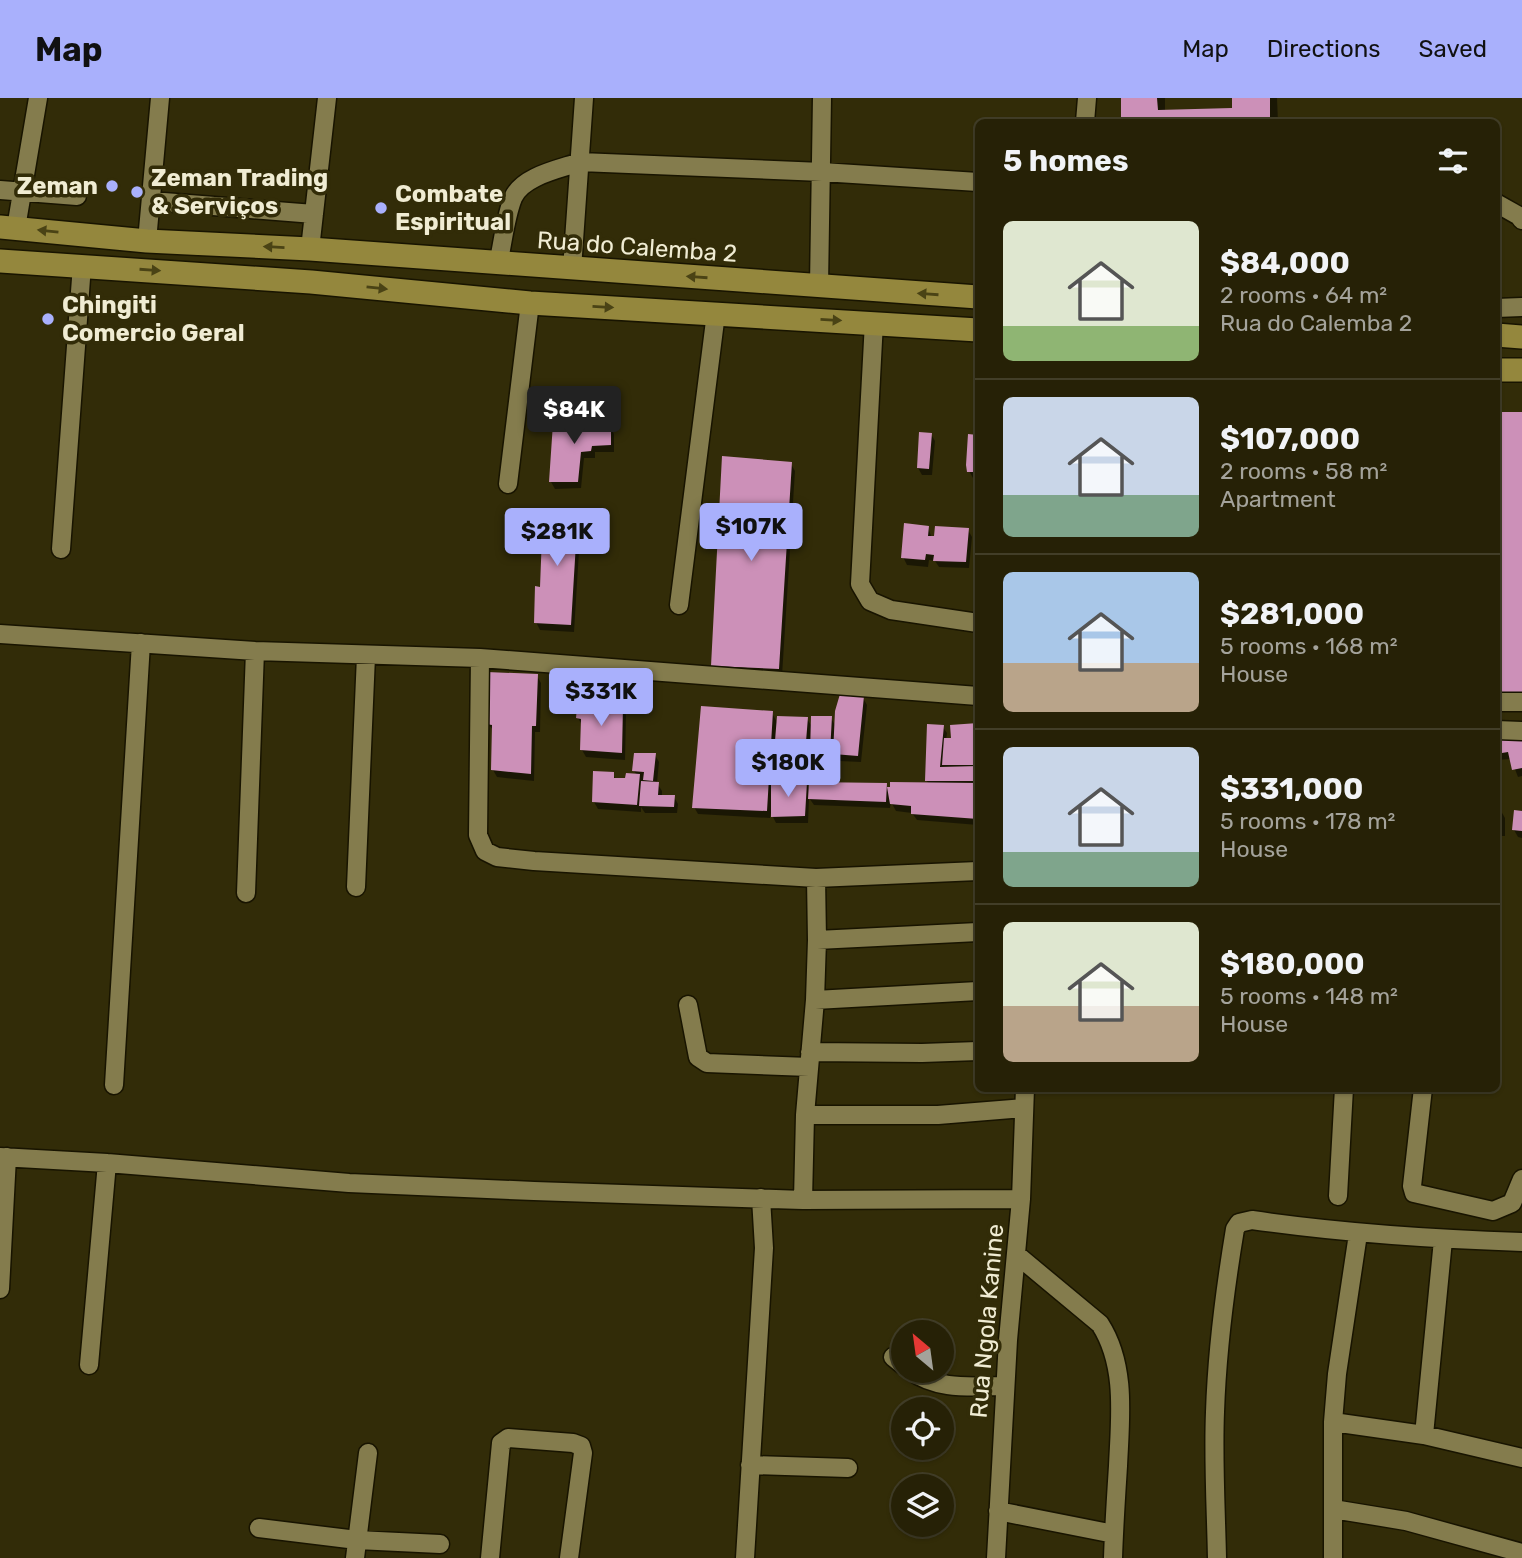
<!DOCTYPE html>
<html lang="en">
<head>
<meta charset="utf-8">
<style>
	:root { --surface:#262106; --page:#2e2910; --text:#f1f3f6; --muted:#a4a39b; --line:#423e28; --accent:#a9b0fc }
	body { margin:0; font-family:Rubik,sans-serif; background:var(--page); color:var(--text); height:100vh; display:flex; flex-direction:column; font-size:26px; white-space:nowrap }
	* { box-sizing:border-box; margin:0 }
	p { font-size:23px; color:var(--muted) }
	.icon { flex:none; width:38px; height:38px; fill:none; stroke:currentColor; stroke-width:2; stroke-linecap:round; stroke-linejoin:round }
	.map { position:relative; flex:1; overflow:hidden }
	.sheet { position:absolute; left:975px; top:21px; width:525px; height:973px; display:flex; flex-direction:column; background:var(--surface); border-radius:10px; box-shadow:0 2px 5px #0004,0 0 0 2px var(--line) }
	.sheet>* { flex:none }
	.needle { width:46px; rotate:331deg }
	.controls { position:absolute; left:891px; top:1222px; display:grid; gap:14px }
	.controls a { display:grid; place-items:center; width:63px; height:63px; border-radius:50%; background:var(--surface); box-shadow:0 2px 5px #0004,0 0 0 2px var(--line); font-size:35px }
	.price { position:absolute; translate:-50% -60px; padding:0 16px; border-radius:7px; background:var(--accent); color:#111; font-size:23px; line-height:46px; filter:drop-shadow(0 2px 4px #0008) }
	.price::after { content:''; position:absolute; left:50%; top:42px; width:21px; height:16px; margin-left:-10px; background:inherit; clip-path:polygon(0 0,100% 0,50% 100%) }
	.price.selected { background:#222; color:#fff }
	ul { padding:0; list-style:none }
	li { display:flex; align-items:center; gap:21px; height:175px; padding:0 28px }
	li+li { border-top:2px solid var(--line) }
	li span { display:grid; place-items:center; flex:none; width:196px; height:140px; border-radius:10px; color:#555 }
	li>.icon { margin-inline-start:auto }
	span .icon { width:84px; height:84px; fill:#fffc; stroke-width:1 }
	li b { font-size:30px }
	h2 { display:flex; justify-content:space-between; align-items:center; height:84px; padding:0 28px; font-size:30px }
	header { display:flex; align-items:center; gap:42px; box-sizing:border-box; height:98px; padding:0 35px; background:var(--accent); color:#111 }
	header strong { font-size:33px }
	nav { display:flex; gap:38px; margin-inline-start:auto; font-size:24px }
	.map>svg:first-child { display:block }
	.shadow { fill:#0007 }
	.building { fill:#cc90b8 }
	.lines { fill:none; stroke-linecap:round; stroke-linejoin:round }
	.minor-casing { stroke:#181400; stroke-width:21 }
	.major-casing { stroke:#181400; stroke-width:26 }
	.minor { stroke:#847c4d; stroke-width:18 }
	.major { stroke:#94873d; stroke-width:23 }
	.oneway { fill:#4a4315 }
	.poi-dot { fill:#a9b0fc; stroke:#322c08; stroke-width:2.5 }
	.labels { text-anchor:middle; stroke-width:7; stroke-linejoin:round; paint-order:stroke }
	.poi-label { font-size:24px; font-weight:bold; fill:#f0ecd3; stroke:#322c08; text-anchor:start }
	.street-label { font-size:24px; fill:#f0ecd3; stroke:#322c08 }
</style>
</head>
<body>
<header>
<strong>Map</strong>
<nav><a>Map</a><a>Directions</a><a>Saved</a></nav>
</header>
<div class="map">
<svg width="1522" height="1460" viewBox="0 0 1522 1460">
	<rect width="100%" height="100%" fill="#322c08"/>
	<path class="shadow" d="M1123,0H1165V14L1234,12V0H1277L1278,24H1123Z
		M595,322L598,329H610L614,336V354H595V360H584L581,390L555,391L551,384L555,327Z
		M931,336L935,343L932,377H922L918,370Z
		M970,338L978,339V381L973,380L969,373Z
		M791,366L795,373L782,578L716,575L712,568Z
		M577,414L581,421L574,534L540,532L536,524L541,491Z
		M928,430L932,440L968,432L972,439L969,470L939,469L935,463L929,462L928,469L907,467L903,459Z
		M537,578L541,585L540,634H535L534,683L497,679L493,672L494,633L488,626Z
		M863,600L867,607L861,664L839,663L834,654V661L816,662L809,650L808,663L780,662L774,652L772,686L806,685L810,693L886,687L888,691L929,686L926,682L942,628L947,635L946,642H953L952,628L978,626V727L917,722L912,715L896,713L891,704L890,710L814,707L809,700L808,725H776L771,715L770,720L698,716L694,709L772,615L778,626L807,621L813,630L831,620L836,629Z
		M614,609L622,610L626,617L625,662L586,659L582,652V627L578,620Z
		M1496,638L1522,639V678L1518,679L1511,661L1496,662Z
		M655,657L659,664L657,685L662,693V698L674,699L678,706L677,715H645L641,709V714L598,711L594,704L613,676L616,682H627L637,677L634,673Z
		M1496,713H1501L1505,720V738H1496Z
		M1522,714V740L1518,739L1514,732Z
		M1230,990H1254V993Z"/>
	<path class="building" d="M1121,0H1157L1158,12L1232,10V0H1270V24H1121Z
		M1496,314H1522V596L1496,595Z
		M560,320H596V327H611V347L592,348L591,353L581,354L578,384H549L553,325H560Z
		M919,334L932,335L929,371L917,370Z
		M968,336L978,337L976,374H967L966,367Z
		M722,358L792,364L779,571L711,568Z
		M543,411L578,412L571,527L534,525L535,488L540,489Z
		M904,425L929,428L928,438H934L935,428L969,430L966,464L933,463L934,457L926,456L925,462L901,460Z
		M487,574L538,576L536,628H532L531,676L491,672L492,627L486,626Z
		M840,596L864,598L858,658L833,656L835,613Z
		M597,605H614V608H623L622,655L580,652L581,621L576,620L577,609H597Z
		M701,608L773,613L767,713L692,710Z
		M777,618L808,619L805,656L774,655Z
		M811,618H832L830,655H810Z
		M978,625V667H942L944,640H951L950,627Z
		M927,626L944,627L940,669L978,668V683H925Z
		M1496,636L1522,638V670L1512,672L1508,654L1496,656Z
		M634,655H656L653,683L643,682L644,674L632,673Z
		M593,673L614,674V680H625L626,675L640,676L637,707L592,704Z
		M641,683L659,684L658,697H675L674,709L639,708Z
		M771,684H807L805,718L771,719Z
		M809,684L887,685L886,704L808,701Z
		M890,684L978,685V721L911,716V708L890,706L887,689H890Z
		M1496,711H1502V731H1496Z
		M1514,712L1522,713V733L1512,732Z"/>
	<g class="lines">
		<defs>
			<path id="minor" d="M1085,24L1087,0
				M0,92L77,98
				M151,103L314,116
				M1496,105L1519,118L1522,122
				M16,130L38,0
				M147,143L160,0
				M310,151L327,0
				M498,166C503,145 505,120 513,100C522,78 560,71 580,64L822,74L978,84
				M572,171L584,0
				M819,187L822,0
				M1496,210L1522,209
				M874,224L860,486L870,503L891,512L978,525
				M508,386L530,205
				M61,451L82,167
				M679,507L716,215
				M0,536L255,553L480,560L978,598
				M480,560L478,737L485,753L497,759L534,763L816,780L978,773
				M1496,604H1522
				M1496,632L1522,633
				M356,789L366,558
				M246,795L255,553
				M817,842L978,834
				M815,902L978,893
				M688,907L698,959L707,965L809,969
				M810,954L922,955L978,953
				M114,987L141,545
				M1423,990L1412,1088L1414,1095L1493,1113L1512,1105L1522,1081
				M805,1017H938L1023,1010
				M0,1059L107,1065L349,1085L534,1093L803,1102L1021,1101
				M1338,1098L1344,990
				M803,1102L805,1017L815,902L817,842L816,780
				M1017,1157L1100,1226C1127,1268 1120,1321 1118,1368C1116,1399 1114,1429 1113,1460
				M0,1191L7,1059
				M893,1259L903,1267
				M89,1267L107,1065
				M910,1272C938,1293 972,1288 1005,1288
				M1333,1324L1424,1337L1522,1360
				M1424,1337L1443,1142
				M750,1367L848,1370
				M1333,1411L1406,1423L1522,1455
				M998,1413L1114,1436
				M259,1430L357,1442L440,1446
				M355,1460L368,1355
				M490,1460L501,1345L508,1340L573,1345L581,1348L583,1355L569,1460
				M745,1460L764,1150L761,1100
				M996,1460L1008,1242L1021,1101L1025,990
				M1217,1460C1216,1412 1213,1362 1215,1314C1217,1253 1225,1191 1235,1131L1239,1125L1252,1122C1342,1135 1431,1141 1522,1144
				M1333,1460V1324L1337,1276L1358,1136"/>
			<path id="major" d="M0,129L147,143L310,151L978,199
				M0,163L311,184L530,205L978,232
				M1496,237L1522,239
				M1496,272H1522"/>
		</defs>
		<use href="#minor" class="minor-casing"/>
		<use href="#major" class="major-casing"/>
		<use href="#minor" class="minor"/>
		<use href="#major" class="major"/>
	</g>
	<defs><path id="oneway-solid" d="M-6-.8H1V-3.2L6.5 0L1 3.2V.8H-6Z" transform="scale(1.75)"/></defs>
	<g class="oneway">
		<use href="#oneway-solid" transform="translate(48 133) rotate(-174)"/>
		<use href="#oneway-solid" transform="translate(274 149) rotate(-177)"/>
		<use href="#oneway-solid" transform="translate(150 172) rotate(4)"/>
		<use href="#oneway-solid" transform="translate(697 179) rotate(-176)"/>
		<use href="#oneway-solid" transform="translate(377 190) rotate(6)"/>
		<use href="#oneway-solid" transform="translate(928 196) rotate(-176)"/>
		<use href="#oneway-solid" transform="translate(603 209) rotate(3)"/>
		<use href="#oneway-solid" transform="translate(831 222) rotate(3)"/>
	</g>
	<g class="poi-dot">
		<circle cx="112" cy="88" r="7"/>
		<circle cx="137" cy="94" r="7"/>
		<circle cx="381" cy="110" r="7"/>
		<circle cx="48" cy="221" r="7"/>
	</g>
	<g class="labels">
		<g class="poi-label">
			<text x="151" y="88">Zeman Trading<tspan x="151" dy="28">&amp; Serviços</tspan></text>
			<text x="98" y="96" text-anchor="end">Zeman</text>
			<text x="395" y="104">Combate<tspan x="395" dy="28">Espiritual</tspan></text>
			<text x="62" y="215">Chingiti<tspan x="62" dy="28">Comercio Geral</tspan></text>
		</g>
		<g class="street-label">
			<text transform="translate(637 149) rotate(4)" y="8">Rua do Calemba 2</text>
			<text transform="translate(987 1223) rotate(-85)" y="8">Rua Ngola Kanine</text>
		</g>
	</g>
</svg>
<div class="controls">
<a><svg class="needle" viewBox="-14 -14 28 28"><path d="M0-13l5 13h-10z" fill="#e53935"/><path d="M0 13l5-13h-10z" fill="#a4a39b"/></svg></a>
<a><svg class="icon" aria-label="locate" viewBox="0 0 24 24"><circle cx="12" cy="12" r="6"/><path d="M12 2v4M12 18v4M2 12h4M18 12h4"/></svg></a>
<a><svg class="icon" aria-label="layers" viewBox="0 0 24 24"><path d="M12 4l9 5-9 5-9-5zM3 14l9 5 9-5"/></svg></a>
</div>
<b class="price selected" style="left:574px;top:348px">$84K</b>
<b class="price" style="left:751px;top:465px">$107K</b>
<b class="price" style="left:557px;top:470px">$281K</b>
<b class="price" style="left:601px;top:630px">$331K</b>
<b class="price" style="left:788px;top:701px">$180K</b>
<section class="sheet">
<h2>5 homes<svg class="icon" aria-label="filters" viewBox="0 0 24 24"><path d="M4 7h16M4 17h16"/><circle cx="9" cy="7" r="2"/><circle cx="15" cy="17" r="2"/></svg></h2>
<ul>
<li><span style="background:linear-gradient(#dfe7d0 75%,#8fb573 0)"><svg class="icon" aria-label="home" viewBox="0 0 24 24"><path d="M3 11l9-7 9 7M6 9v11h12V9"/></svg></span><div><b>$84,000</b><p>2 rooms · 64 m²</p><p>Rua do Calemba 2</p></div></li>
<li><span style="background:linear-gradient(#c9d6e8 70%,#7fa58c 0)"><svg class="icon" aria-label="home" viewBox="0 0 24 24"><path d="M3 11l9-7 9 7M6 9v11h12V9"/></svg></span><div><b>$107,000</b><p>2 rooms · 58 m²</p><p>Apartment</p></div></li>
<li><span style="background:linear-gradient(#a9c7e8 65%,#b9a48a 0)"><svg class="icon" aria-label="home" viewBox="0 0 24 24"><path d="M3 11l9-7 9 7M6 9v11h12V9"/></svg></span><div><b>$281,000</b><p>5 rooms · 168 m²</p><p>House</p></div></li>
<li><span style="background:linear-gradient(#c9d6e8 75%,#7fa58c 0)"><svg class="icon" aria-label="home" viewBox="0 0 24 24"><path d="M3 11l9-7 9 7M6 9v11h12V9"/></svg></span><div><b>$331,000</b><p>5 rooms · 178 m²</p><p>House</p></div></li>
<li><span style="background:linear-gradient(#dfe7d0 60%,#b9a48a 0)"><svg class="icon" aria-label="home" viewBox="0 0 24 24"><path d="M3 11l9-7 9 7M6 9v11h12V9"/></svg></span><div><b>$180,000</b><p>5 rooms · 148 m²</p><p>House</p></div></li>
</ul>
</section>
</div>
</body>
</html>
